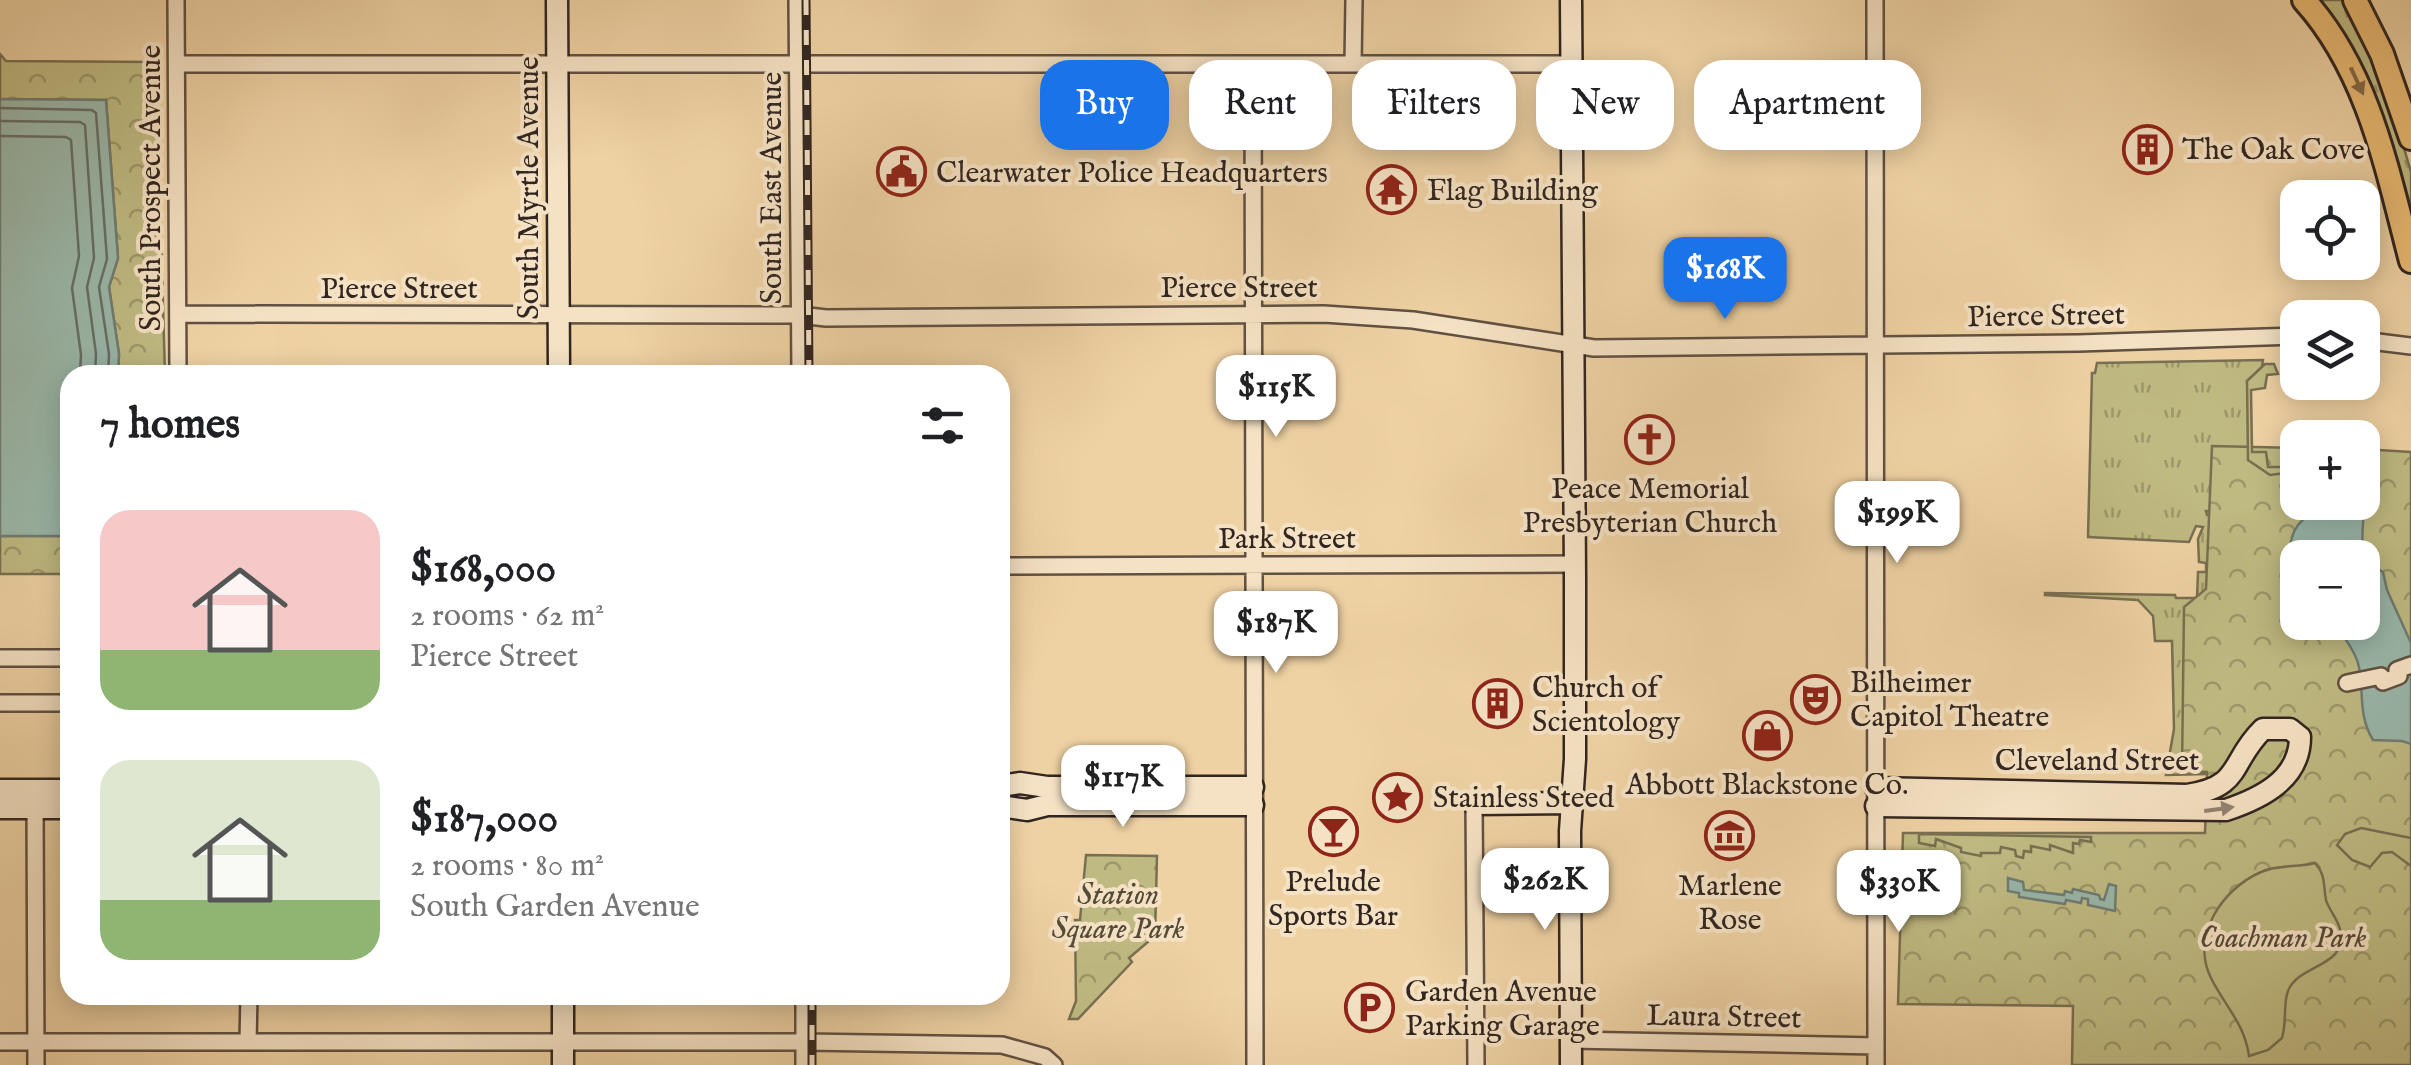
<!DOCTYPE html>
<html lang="en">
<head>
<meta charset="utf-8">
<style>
	:root { --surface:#fff; --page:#f2f2f2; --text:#202124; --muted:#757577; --accent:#1a73e8 }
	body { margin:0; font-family:"IM FELL English",serif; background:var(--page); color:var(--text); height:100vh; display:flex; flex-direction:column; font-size:38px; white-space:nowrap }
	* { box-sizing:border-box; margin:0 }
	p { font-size:32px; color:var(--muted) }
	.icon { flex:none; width:55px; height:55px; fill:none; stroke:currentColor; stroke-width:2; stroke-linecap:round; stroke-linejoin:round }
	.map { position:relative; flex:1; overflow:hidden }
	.drawer { position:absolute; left:60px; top:365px; width:950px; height:640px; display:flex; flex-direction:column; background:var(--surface); border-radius:30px; box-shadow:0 5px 25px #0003 }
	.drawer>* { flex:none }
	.banner { position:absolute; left:1040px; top:60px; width:950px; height:90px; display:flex; gap:20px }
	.controls { position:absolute; left:2280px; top:180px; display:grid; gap:20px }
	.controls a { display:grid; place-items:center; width:100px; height:100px; border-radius:20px; background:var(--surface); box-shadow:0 5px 25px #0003; font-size:50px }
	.price { position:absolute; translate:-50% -85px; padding:0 22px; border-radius:20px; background:#fff; color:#222; font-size:32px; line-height:65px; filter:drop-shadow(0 2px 5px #0008) }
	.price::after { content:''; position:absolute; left:50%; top:60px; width:30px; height:22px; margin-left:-15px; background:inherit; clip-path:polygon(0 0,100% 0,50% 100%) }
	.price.active { background:var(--accent); color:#fff }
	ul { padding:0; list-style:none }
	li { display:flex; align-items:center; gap:30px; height:250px; padding:0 40px }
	li span { display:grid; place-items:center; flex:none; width:280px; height:200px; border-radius:30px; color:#555 }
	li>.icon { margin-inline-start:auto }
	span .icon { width:120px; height:120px; fill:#fffc; stroke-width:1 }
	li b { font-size:42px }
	h2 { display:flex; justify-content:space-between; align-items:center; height:120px; padding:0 40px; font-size:42px }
	.tag { padding:0 35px; border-radius:30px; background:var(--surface); box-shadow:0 5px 25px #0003; font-size:35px; line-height:90px }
	.tag.active { background:var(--accent); color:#fff }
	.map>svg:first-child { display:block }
	.grass { fill:url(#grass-tufts); stroke:#787052; stroke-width:2.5 }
	.park { fill:url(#park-crowns); stroke:#787052; stroke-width:2.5; fill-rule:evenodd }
	.garden { fill:#bfba82; stroke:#787052; stroke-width:2.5 }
	.water { fill:#9ab7a9; stroke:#707d73; stroke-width:2.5 }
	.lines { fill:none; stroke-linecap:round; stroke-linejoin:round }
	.shore { stroke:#666e65; stroke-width:2.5 }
	.street-casing { stroke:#615142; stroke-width:20 }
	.secondary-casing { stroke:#322621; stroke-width:25 }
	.primary-casing { stroke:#322621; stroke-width:28 }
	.street { stroke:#f5e2c4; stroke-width:15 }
	.secondary { stroke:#f5e2c4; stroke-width:20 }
	.primary { stroke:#e8b972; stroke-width:22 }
	.rail-casing { stroke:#322621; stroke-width:9 }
	.rail { stroke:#f5e2c4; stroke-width:5; stroke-dasharray:15; stroke-linecap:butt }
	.oneway { fill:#846845 }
	.oneway2 { fill:#948472 }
	.labels { text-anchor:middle; stroke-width:8; stroke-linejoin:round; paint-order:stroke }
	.poi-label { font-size:30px; fill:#322621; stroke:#f5e2c4; text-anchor:start }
	.street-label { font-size:30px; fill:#322621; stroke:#f5e2c4 }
	.park-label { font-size:30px; font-style:italic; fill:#554b39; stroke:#f5e2c4 }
</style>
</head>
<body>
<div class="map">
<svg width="2411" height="1065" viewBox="0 0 2411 1065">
	<defs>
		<pattern id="grass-tufts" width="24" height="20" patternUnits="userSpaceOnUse" patternTransform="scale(2.5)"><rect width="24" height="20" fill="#bfba82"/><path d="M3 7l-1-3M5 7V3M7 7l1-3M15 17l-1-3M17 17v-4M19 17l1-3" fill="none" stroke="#9c976a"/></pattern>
		<pattern id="park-crowns" width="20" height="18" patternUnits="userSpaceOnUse" patternTransform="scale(2.5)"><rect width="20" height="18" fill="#bfba82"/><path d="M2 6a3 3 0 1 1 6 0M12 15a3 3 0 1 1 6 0" fill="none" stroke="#9c976a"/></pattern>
	</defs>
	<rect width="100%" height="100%" fill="#efd2a4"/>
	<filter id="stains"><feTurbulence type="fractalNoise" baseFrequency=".002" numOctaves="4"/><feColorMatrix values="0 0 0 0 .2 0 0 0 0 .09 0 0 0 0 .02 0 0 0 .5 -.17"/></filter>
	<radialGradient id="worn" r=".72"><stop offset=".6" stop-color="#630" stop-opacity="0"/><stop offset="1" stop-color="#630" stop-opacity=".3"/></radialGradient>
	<path class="grass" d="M2319,0H2346L2372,59L2403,145L2411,172V218C2387,141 2369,65 2319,0Z
		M2263,360L2262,367L2247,381L2254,512L2206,511L2207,515L2256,517L2208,774L2166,775L2174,729L2172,641H2155L2153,616L2138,600L2045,595V593L2175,595L2176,598H2197L2198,572H2206V563L2199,562L2198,539L2203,527L2196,526L2189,542L2088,537L2092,373H2095L2097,363Z"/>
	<path class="park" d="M0,54L6,61L156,62L165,375H118L119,354L109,287L118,258L106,100L0,99Z
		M2212,446L2297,448L2298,502H2362L2363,449L2411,452V1065H2072L2073,1006L1898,1004L1903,833H2205L2207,772L2182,771L2184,607L2206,589ZM2298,558H2362V622H2298Z
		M0,536H70V574H0Z
		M1086,855L1157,856L1155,936L1129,958L1132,962L1078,1019H1069L1076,1001L1075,920H1080Z"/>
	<path class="garden" d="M2265,364H2274L2278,374L2267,375L2265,388L2251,390L2252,452H2266L2268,467H2296L2297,484L2285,473L2270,475L2248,460L2247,381Z
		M2361,828L2411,838V866L2392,852L2382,853L2370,867L2352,860L2337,845L2345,834Z
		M1919,834L2091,837V842L2080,840L2079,844L2073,843V853L2050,845V850L2031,846V852L2024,851L2023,858L2016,856L2015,850L2001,847L2000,853H1981V856L1961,852V848L1936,839L1935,846L1919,843Z
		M2315,863C2326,875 2323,885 2326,900C2329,910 2337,918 2340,929C2349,968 2299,963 2288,991C2283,1003 2287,1021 2282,1038L2268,1050L2249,1056C2245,1025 2226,1007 2212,980C2189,937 2222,889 2261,872C2278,864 2297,868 2315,863Z"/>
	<path class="water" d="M0,99L106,100L118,258L109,287L119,354L118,375H70V536H0Z
		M2346,504L2364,512C2362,536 2357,559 2383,572L2387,590L2411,643V744L2402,741L2373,740C2358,715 2364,694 2359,667C2356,652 2343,636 2335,623L2362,622V558H2298V577C2277,533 2303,507 2346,504Z
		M2008,878L2023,882L2024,890L2064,895L2065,891L2072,893L2073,889L2099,895L2100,899L2104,900L2109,884L2116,886L2115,911L2088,905V899L2082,898L2081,903L2066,900L2065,904L2019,897V893L2008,891Z"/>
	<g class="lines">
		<path class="shore" d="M0,108L92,110L96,113L107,259L99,287L109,354L108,375
			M0,121L80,122L85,125L94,258L87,287L96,354L95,375
			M0,136L66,137L71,140L79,256L72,288L81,355L80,375"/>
		<defs>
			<path id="street" d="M176,0L178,375
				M797,0L800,375
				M1875,0L1876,1065
				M177,64H1571
				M1253,64L1255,1065
				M1353,64L1354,0
				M178,314L800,315L826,318L1324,314L1413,320L1594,348L2079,343L2298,336
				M2362,340L2411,346
				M1000,566L1575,564
				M0,658H70
				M2347,683L2381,676L2383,682L2399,676L2397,670L2411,665
				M0,703H70
				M35,799L36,1065
				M1474,804L1476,1065
				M804,995V1065
				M1571,1040L1876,1046
				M0,1042H804L1002,1045L1045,1057L1054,1065
				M248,1042L249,995"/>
			<path id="secondary" d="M557,0L559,375
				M1000,786L1020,783L1047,787H1253
				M1876,788L2187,795C2243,787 2229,762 2263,729H2290L2300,737C2300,779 2262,798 2226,810L1876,806
				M0,790H70
				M1474,804L1572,803
				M1000,806L1027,810L1047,805H1253
				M0,808H70
				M563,995V1065
				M1571,1065L1570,831L1575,759V577L1571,0"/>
			<path id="primary" d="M2304,0C2369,72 2387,170 2411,261
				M2355,0L2382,54L2411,138"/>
		</defs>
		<use href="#street" class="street-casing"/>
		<use href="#secondary" class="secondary-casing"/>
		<use href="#primary" class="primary-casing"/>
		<use href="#street" class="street"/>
		<use href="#secondary" class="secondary"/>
		<use href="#primary" class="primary"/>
		<defs>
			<path id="rail" d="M806,0L809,375
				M812,995V1065"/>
		</defs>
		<use href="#rail" class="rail-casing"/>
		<use href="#rail" class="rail"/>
	</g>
	<defs><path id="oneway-solid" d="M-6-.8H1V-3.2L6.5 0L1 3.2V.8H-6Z" transform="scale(2.5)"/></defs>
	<use class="oneway" href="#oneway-solid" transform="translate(2357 81) rotate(65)"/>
	<use class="oneway2" href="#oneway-solid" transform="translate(2219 809) rotate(-8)"/>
	<defs>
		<symbol id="building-ring" viewBox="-11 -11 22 22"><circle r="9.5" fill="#f5e2c4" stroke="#8f2418" stroke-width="1.5"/><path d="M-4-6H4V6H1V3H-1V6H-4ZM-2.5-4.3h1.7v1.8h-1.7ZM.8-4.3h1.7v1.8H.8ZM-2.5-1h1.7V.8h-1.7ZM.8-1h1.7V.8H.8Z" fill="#8f2418"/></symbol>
		<symbol id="civic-ring" viewBox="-11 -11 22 22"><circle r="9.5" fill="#f5e2c4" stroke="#8f2418" stroke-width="1.5"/><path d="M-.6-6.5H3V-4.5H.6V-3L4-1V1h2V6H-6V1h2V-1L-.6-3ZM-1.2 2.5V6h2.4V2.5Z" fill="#8f2418"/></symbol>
		<symbol id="temple-ring" viewBox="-11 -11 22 22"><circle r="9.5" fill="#f5e2c4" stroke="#8f2418" stroke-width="1.5"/><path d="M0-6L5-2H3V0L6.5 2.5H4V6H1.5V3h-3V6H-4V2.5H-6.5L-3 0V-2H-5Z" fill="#8f2418"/></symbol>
		<symbol id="church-ring" viewBox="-11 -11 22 22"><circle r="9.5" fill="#f5e2c4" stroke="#8f2418" stroke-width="1.5"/><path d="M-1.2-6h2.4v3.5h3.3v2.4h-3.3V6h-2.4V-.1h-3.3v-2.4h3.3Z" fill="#8f2418"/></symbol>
		<symbol id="theatre-ring" viewBox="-11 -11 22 22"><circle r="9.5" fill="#f5e2c4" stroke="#8f2418" stroke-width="1.5"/><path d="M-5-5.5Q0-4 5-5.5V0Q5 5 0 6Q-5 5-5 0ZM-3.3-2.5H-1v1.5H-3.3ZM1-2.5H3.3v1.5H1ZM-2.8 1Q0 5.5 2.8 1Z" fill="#8f2418"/></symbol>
		<symbol id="shop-ring" viewBox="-11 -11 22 22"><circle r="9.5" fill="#f5e2c4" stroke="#8f2418" stroke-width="1.5"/><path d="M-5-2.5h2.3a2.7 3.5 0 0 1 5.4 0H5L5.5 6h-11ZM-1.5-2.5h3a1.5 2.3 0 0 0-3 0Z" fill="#8f2418"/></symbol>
		<symbol id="sight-ring" viewBox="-11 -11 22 22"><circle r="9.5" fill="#f5e2c4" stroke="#8f2418" stroke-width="1.5"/><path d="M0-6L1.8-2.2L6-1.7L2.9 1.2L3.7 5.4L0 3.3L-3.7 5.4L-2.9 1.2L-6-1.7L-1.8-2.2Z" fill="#8f2418"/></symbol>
		<symbol id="bar-ring" viewBox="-11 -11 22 22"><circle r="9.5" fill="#f5e2c4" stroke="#8f2418" stroke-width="1.5"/><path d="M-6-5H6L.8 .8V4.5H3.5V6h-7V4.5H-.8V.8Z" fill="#8f2418"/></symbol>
		<symbol id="museum-ring" viewBox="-11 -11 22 22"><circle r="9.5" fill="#f5e2c4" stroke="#8f2418" stroke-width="1.5"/><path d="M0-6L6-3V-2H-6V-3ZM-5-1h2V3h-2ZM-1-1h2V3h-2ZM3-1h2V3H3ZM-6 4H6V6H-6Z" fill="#8f2418"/></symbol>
		<symbol id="parking-ring" viewBox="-11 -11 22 22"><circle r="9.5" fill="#f5e2c4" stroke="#8f2418" stroke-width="1.5"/><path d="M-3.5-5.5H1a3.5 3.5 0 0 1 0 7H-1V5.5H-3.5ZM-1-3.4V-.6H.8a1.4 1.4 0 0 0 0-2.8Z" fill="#8f2418"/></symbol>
	</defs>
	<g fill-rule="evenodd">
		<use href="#building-ring" x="2120" y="122" width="55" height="55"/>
		<use href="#civic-ring" x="874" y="144" width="55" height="55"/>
		<use href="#temple-ring" x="1364" y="162" width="55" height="55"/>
		<use href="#church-ring" x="1622" y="412" width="55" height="55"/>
		<use href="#theatre-ring" x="1788" y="672" width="55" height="55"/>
		<use href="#building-ring" x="1470" y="676" width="55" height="55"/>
		<use href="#shop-ring" x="1740" y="708" width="55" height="55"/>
		<use href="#sight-ring" x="1370" y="770" width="55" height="55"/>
		<use href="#bar-ring" x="1306" y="804" width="55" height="55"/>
		<use href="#museum-ring" x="1702" y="808" width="55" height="55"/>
		<use href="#parking-ring" x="1342" y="980" width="55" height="55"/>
	</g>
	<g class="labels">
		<g class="poi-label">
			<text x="2182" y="159">The Oak Cove</text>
			<text x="936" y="182">Clearwater Police Headquarters</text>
			<text x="1427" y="200">Flag Building</text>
			<text x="1650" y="498" text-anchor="middle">Peace Memorial<tspan x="1650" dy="34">Presbyterian Church</tspan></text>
			<text x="1850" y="692">Bilheimer<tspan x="1850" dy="34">Capitol Theatre</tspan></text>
			<text x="1532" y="697">Church of<tspan x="1532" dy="34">Scientology</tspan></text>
			<text x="1767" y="794" text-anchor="middle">Abbott Blackstone Co.</text>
			<text x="1433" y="807">Stainless Steed</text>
			<text x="1333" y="891" text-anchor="middle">Prelude<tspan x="1333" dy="34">Sports Bar</tspan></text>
			<text x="1730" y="895" text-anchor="middle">Marlene<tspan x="1730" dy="34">Rose</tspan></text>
			<text x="1405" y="1001">Garden Avenue<tspan x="1405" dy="34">Parking Garage</tspan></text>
		</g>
		<g class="street-label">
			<text transform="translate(150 188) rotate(-90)" y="10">South Prospect Avenue</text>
			<text transform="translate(528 188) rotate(-90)" y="10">South Myrtle Avenue</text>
			<text transform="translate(771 188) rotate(-90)" y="10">South East Avenue</text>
			<text x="1239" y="297">Pierce Street</text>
			<text x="399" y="298">Pierce Street</text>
			<text transform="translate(2046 315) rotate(-1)" y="10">Pierce Street</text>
			<text x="1287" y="548">Park Street</text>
			<text x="2097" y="770">Cleveland Street</text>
			<text transform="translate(1724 1016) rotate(1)" y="10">Laura Street</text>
		</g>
		<g class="park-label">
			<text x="1118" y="904">Station<tspan x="1118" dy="34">Square Park</tspan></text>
			<text x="2283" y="947">Coachman Park</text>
		</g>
	</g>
	<rect width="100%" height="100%" filter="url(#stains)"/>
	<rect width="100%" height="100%" fill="url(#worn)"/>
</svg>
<div class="controls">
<a><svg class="icon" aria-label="locate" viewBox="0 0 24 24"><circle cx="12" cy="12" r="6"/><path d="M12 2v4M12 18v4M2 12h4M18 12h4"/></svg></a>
<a><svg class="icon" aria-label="layers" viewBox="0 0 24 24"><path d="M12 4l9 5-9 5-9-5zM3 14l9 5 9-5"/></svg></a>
<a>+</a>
<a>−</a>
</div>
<b class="price active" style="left:1725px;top:322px">$168K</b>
<b class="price" style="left:1276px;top:440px">$115K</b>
<b class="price" style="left:1897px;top:566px">$199K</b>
<b class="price" style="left:1276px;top:676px">$187K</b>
<b class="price" style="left:1123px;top:830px">$117K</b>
<b class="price" style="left:1545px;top:933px">$262K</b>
<b class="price" style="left:1899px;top:935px">$330K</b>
<div class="banner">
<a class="tag active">Buy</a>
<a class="tag">Rent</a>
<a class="tag">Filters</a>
<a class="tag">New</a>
<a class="tag">Apartment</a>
</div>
<section class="drawer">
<h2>7 homes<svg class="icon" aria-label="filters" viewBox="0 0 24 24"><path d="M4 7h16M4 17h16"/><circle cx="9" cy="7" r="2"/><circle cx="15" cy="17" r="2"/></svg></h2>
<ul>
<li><span style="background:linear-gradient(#f6c9c9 70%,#8fb573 0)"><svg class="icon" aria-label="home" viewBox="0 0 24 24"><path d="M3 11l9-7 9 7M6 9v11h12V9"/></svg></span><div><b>$168,000</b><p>2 rooms · 62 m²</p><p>Pierce Street</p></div></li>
<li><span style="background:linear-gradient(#dfe7d0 70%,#8fb573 0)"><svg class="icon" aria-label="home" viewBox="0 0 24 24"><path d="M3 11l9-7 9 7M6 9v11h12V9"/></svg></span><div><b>$187,000</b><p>2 rooms · 80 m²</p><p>South Garden Avenue</p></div></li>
</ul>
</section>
</div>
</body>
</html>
